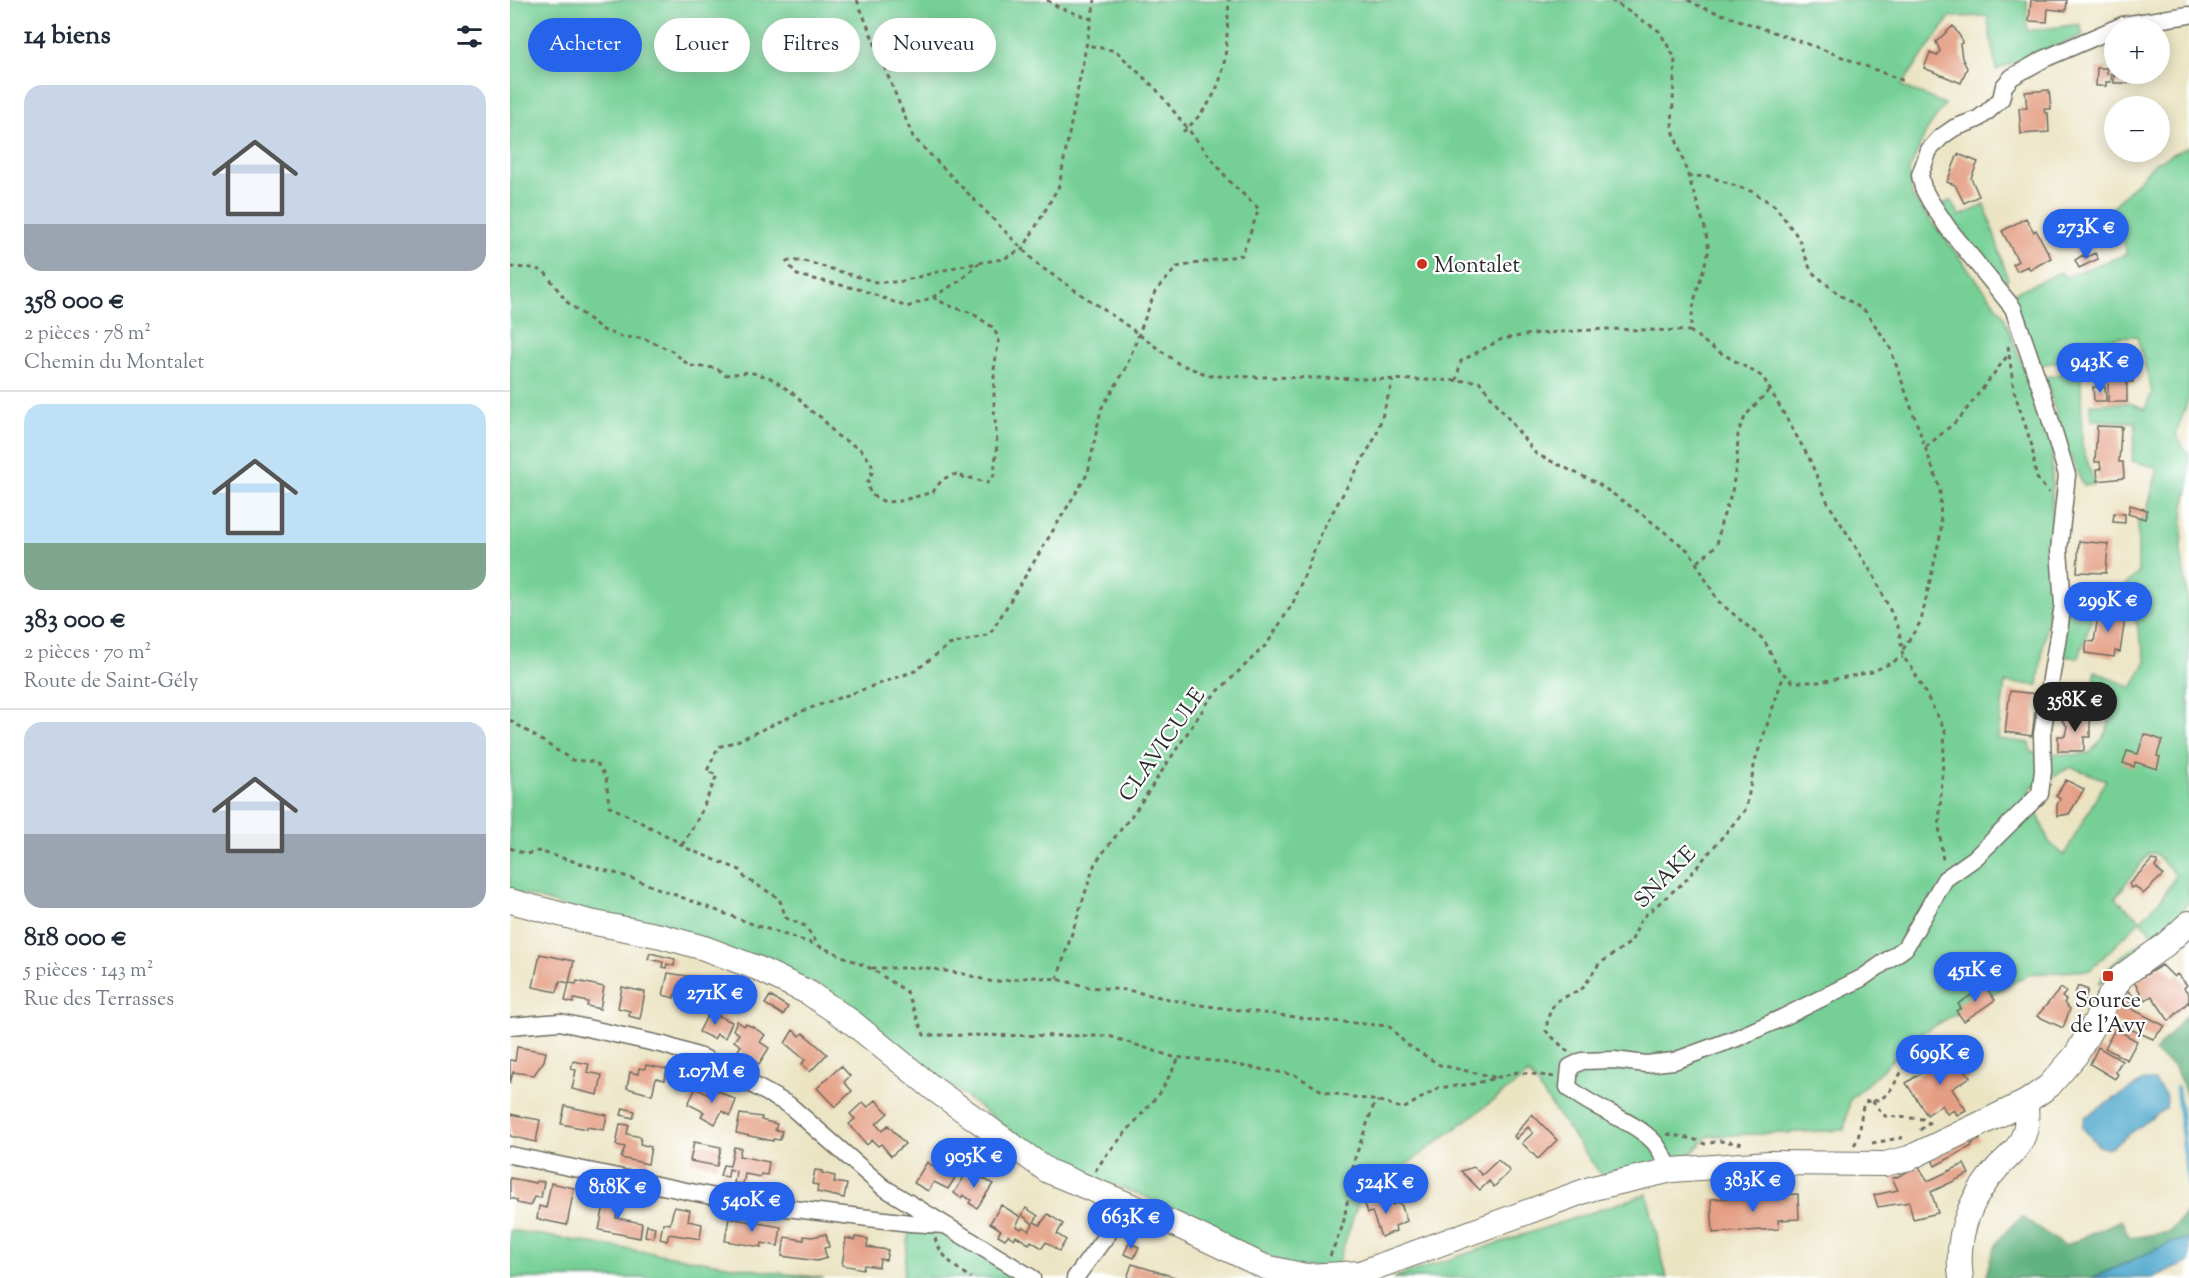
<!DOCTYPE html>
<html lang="fr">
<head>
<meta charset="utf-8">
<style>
	:root { --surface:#fff; --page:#f2f2f3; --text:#1f2937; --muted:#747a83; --line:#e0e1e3; --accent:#2563eb }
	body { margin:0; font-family:"Sorts Mill Goudy",serif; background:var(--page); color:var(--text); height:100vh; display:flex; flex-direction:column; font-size:22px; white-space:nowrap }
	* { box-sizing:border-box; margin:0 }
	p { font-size:20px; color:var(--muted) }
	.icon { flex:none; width:33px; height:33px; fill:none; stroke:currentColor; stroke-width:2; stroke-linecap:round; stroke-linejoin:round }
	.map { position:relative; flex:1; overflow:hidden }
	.panel { display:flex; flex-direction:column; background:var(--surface); width:510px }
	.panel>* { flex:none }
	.guide { position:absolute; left:18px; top:18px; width:570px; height:54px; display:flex; gap:12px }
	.controls { position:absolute; left:1594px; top:18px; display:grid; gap:12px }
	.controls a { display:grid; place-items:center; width:66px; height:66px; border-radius:50%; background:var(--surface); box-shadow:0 3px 15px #0003; font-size:30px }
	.price { position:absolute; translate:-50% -51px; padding:0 14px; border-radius:21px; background:var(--accent); color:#fff; font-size:20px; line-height:39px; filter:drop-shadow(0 2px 3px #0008) }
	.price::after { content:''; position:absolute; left:50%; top:36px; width:18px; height:14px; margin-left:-9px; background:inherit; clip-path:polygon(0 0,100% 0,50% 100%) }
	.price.active { background:#222; color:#fff }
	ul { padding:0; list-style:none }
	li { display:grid; align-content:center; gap:12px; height:318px; padding:0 24px }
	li+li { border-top:2px solid var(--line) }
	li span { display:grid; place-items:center; height:186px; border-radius:18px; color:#555 }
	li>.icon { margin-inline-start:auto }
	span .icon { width:108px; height:108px; fill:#fffc; stroke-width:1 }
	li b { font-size:26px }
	h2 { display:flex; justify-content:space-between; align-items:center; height:72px; padding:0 24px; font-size:26px }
	.pill { padding:0 21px; border-radius:27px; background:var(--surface); box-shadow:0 3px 15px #0003; font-size:21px; line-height:54px }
	.pill.active { background:var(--accent); color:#fff }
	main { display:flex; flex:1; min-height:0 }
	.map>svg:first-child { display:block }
	.green { fill:#76d096; stroke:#507e60; stroke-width:1.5; fill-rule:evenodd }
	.forest { fill:#60b27f; stroke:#466e55; stroke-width:1.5 }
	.water { fill:#50a9cd; stroke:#3e6a7c; stroke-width:1.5 }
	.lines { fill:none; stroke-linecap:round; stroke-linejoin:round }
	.stream { stroke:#50a9cd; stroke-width:4.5 }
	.building { fill:#e49e83 }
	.street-casing { stroke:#6e6c60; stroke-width:19 }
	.secondary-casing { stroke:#6e6c60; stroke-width:26 }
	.path { stroke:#6e6c60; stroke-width:3; stroke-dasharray:4.5 4.5; stroke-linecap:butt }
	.street { stroke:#fff; stroke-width:16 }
	.secondary { stroke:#fff; stroke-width:24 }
	.poi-dot { fill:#c8321e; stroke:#fff; stroke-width:2 }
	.labels { text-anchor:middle; stroke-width:4.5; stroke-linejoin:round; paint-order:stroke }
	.poi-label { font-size:22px; fill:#2b2b2b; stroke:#fff; text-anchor:start }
	.street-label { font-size:22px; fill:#2b2b2b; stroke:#fff }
</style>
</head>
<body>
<main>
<section class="panel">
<h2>14 biens<svg class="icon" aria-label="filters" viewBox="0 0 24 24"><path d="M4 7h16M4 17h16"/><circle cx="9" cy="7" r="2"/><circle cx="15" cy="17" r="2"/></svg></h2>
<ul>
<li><span style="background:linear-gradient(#c9d6e8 75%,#9aa5b1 0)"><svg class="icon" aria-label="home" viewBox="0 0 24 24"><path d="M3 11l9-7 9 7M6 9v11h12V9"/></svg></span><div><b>358 000 €</b><p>2 pièces · 78 m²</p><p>Chemin du Montalet</p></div></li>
<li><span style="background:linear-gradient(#bfe0f5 75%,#7fa58c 0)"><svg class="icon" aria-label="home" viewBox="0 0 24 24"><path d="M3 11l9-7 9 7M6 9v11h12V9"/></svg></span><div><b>383 000 €</b><p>2 pièces · 70 m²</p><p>Route de Saint-Gély</p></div></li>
<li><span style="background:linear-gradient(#c9d6e8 60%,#9aa5b1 0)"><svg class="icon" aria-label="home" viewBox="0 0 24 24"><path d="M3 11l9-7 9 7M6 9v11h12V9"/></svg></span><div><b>818 000 €</b><p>5 pièces · 143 m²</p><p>Rue des Terrasses</p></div></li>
</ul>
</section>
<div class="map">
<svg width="1679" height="1278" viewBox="0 0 1679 1278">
	<rect width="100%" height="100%" fill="#fff"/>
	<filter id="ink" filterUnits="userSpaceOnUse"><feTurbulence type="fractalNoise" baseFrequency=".0167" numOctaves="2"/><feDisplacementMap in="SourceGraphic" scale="12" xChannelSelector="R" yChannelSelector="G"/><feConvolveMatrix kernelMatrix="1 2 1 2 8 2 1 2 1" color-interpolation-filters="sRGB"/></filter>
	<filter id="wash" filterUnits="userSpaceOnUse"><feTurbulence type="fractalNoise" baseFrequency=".008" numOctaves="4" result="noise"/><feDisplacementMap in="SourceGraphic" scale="24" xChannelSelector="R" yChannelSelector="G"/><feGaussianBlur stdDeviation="1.35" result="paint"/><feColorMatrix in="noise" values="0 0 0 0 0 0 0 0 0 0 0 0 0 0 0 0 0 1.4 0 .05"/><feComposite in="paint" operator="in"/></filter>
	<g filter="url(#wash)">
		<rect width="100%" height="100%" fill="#ebe4c3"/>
		<path class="green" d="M0,0H1517V31L1570,24L1573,35L1486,70L1477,16L1440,17L1391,86L1435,104L1416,132L1399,171L1402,196L1493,314L1542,442V581L1528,685L1495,683L1488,739L1520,743L1521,752L1563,755L1580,753L1592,739L1599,724L1596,703L1584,697L1577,700V707L1549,715L1543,733L1537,731L1544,691L1584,693L1585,671L1622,688L1636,661L1625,617L1614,586L1628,574V522L1635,518L1648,468L1622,461L1626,422L1581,420L1580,404L1620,403L1635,409L1642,392L1627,336L1606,337L1586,346L1577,357L1531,365L1499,295L1551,272L1555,277L1617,254L1601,209L1646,162L1679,146V397L1666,434L1673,448L1679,453V487L1674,506L1671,550L1679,611V902L1655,931L1608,963L1591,984H1589C1599,960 1623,950 1642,934L1631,920L1580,970L1519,974L1411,1033L1340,1100L1334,1130L1198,1136L1178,1157L1091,1175L1019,1074L849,1200L829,1260L823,1268L781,1267L636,1197L546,1165L306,984L0,890ZM1561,767L1596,780L1554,855L1539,842L1520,795V788ZM1639,853L1646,854L1666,875L1652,898L1631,920L1605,898Z
			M1442,201L1450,216L1475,205L1498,279L1492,286L1429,205Z
			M1571,370L1572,445L1585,485H1573L1556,447L1535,377Z
			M1561,590L1597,597L1585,607L1569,658L1550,656Z
			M1137,1194L1157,1278H883Z
			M0,1230L260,1272L314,1278H0Z
			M399,1231L443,1236L510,1278H393Z"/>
		<path class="forest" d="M1679,1012V1100L1665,1068L1644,1052Z
			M1679,1209V1238L1660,1243L1583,1278H1476C1481,1249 1489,1235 1512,1217L1555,1246L1611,1220L1620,1238L1660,1232Z"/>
		<path class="water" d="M1633,1081H1645L1657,1098L1656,1108L1598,1149L1589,1146L1572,1127L1575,1117Z
			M1679,1238V1262L1642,1278H1583L1660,1243Z"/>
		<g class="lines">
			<path class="stream" d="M1667,1088L1679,1187"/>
		</g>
		<g id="blocks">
			<path class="building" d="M1521,0H1557L1556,11L1538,9L1537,22L1519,21Z
				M1443,26L1451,38L1452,43L1450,44L1452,58L1457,68L1451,83L1414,68L1420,53L1427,56L1430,51L1426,42Z
				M1587,68H1597V74H1602L1601,82H1596V86H1586Z
				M1604,74H1625V83H1604Z
				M1539,90L1541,109H1534L1535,113H1538L1539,132L1511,134L1509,108H1517L1515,92Z
				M1448,154L1468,162L1461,178L1469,196L1454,203L1445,185L1437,182Z
				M1516,218L1524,232L1526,230L1541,258L1520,270L1518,266L1507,271L1503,264L1508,261L1492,231Z
				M1585,253L1588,259L1569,268L1565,260L1573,255L1575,258Z
				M1606,355H1621V362H1623V382H1617V402H1598V380L1600,381L1599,358H1606Z
				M1583,387H1595L1596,401H1584Z
				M1587,426L1613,427L1611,430L1609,462H1613L1614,478L1588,481L1587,469H1591L1590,462H1585Z
				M1620,505L1637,510L1635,519L1618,514Z
				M1604,513L1615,514V523L1603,522Z
				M1569,541L1598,544L1596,573L1567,572Z
				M1589,608L1616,612L1610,652L1605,651L1604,657L1575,653L1577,641L1584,642Z
				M1500,691L1527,694L1522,736L1495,732Z
				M1572,711L1580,718V737H1574V751H1548V736H1555L1557,726L1552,721L1559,714L1564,719Z
				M1634,734L1652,740L1647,756L1650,757L1647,769L1625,762L1624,767L1613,763L1617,751L1628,754Z
				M1556,780L1574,789L1559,814L1547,816V805L1550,799L1546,796Z
				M1642,860L1647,861V864L1645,867L1653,875L1633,894L1625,886L1621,888L1619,884Z
				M140,953L165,959L164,966L157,964L156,968L152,967L153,962L138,959Z
				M30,954L64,961L59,983L50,981L47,992L23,987Z
				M1652,965L1664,977L1667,974L1677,985L1674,988L1679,994V1004L1678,1002L1659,1021L1642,996L1635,1000L1624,982Z
				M158,973L190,978L186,999L164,995V998L153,995Z
				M67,981L94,987L90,1009L77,1006L78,1002L64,999L63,1003L55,1001L59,983L66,984Z
				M1475,986L1485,1000L1454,1021L1446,1011L1451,1008L1448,1004Z
				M1568,986L1578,990L1574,1000L1564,996Z
				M112,987L135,992L130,1019L119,1016L120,1011L108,1008Z
				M1551,988L1556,992L1552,997L1556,1000L1554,1003L1560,1009L1553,1028L1527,1016Z
				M1617,990L1623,996L1618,1007L1655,1026L1643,1039L1600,1020Z
				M260,996L278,1007L273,1015L255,1004Z
				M199,1012L222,1022L215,1038L207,1034L204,1039L189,1032Z
				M227,1021L234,1026L235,1024L243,1027L255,1035L250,1042L259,1048L249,1064L228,1050L231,1046L224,1041L229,1034L223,1030Z
				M1605,1029L1627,1041L1617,1060L1595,1048Z
				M283,1030L290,1036L293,1033L317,1054L300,1072L292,1064L295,1060L275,1043Z
				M7,1047L36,1052L34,1061L24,1075L3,1072L0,1083V1060L5,1061Z
				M1588,1047L1612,1061L1605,1072L1608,1074L1605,1079L1580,1064Z
				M1443,1052L1460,1077L1442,1089L1456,1110L1447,1115L1444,1110L1437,1114L1432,1105L1417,1115L1396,1083Z
				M63,1061L79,1064L77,1072L92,1075L88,1095L62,1089L66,1070L61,1069Z
				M136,1065L157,1069L155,1080L146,1078L142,1095L117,1088L120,1072L128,1074L129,1068L135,1069Z
				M331,1066L340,1076L334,1082L342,1091L325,1107L307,1088Z
				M186,1088L199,1095L203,1088L226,1100L220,1116L212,1111L205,1124L191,1116L194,1112L178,1104Z
				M366,1100L378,1113L366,1124L372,1131L378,1125L395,1144L381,1156L371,1144L368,1146L362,1140L357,1145L339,1124L345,1119L340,1114L353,1102L358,1107Z
				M55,1106L97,1115L94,1130L77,1127V1129L51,1124Z
				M113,1108L125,1111L123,1118L111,1115Z
				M0,1114L30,1120L26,1142L0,1136Z
				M230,1114L252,1117L251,1120L267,1124L265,1130L272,1131L270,1140L263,1139V1141L226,1133Z
				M1022,1114L1047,1140L1028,1159L1012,1143L1023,1133L1018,1127L1006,1139L1004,1136Z
				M110,1124L119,1125L117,1134L131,1137L130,1144L141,1147L138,1164L111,1158L115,1147L106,1145Z
				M1468,1136L1470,1140L1461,1144L1462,1146L1425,1166L1422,1159Z
				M184,1142L211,1147L207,1166L180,1161Z
				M224,1147L231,1148L229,1156L259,1162L257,1175L251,1174L250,1177L235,1174L233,1184L224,1183L226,1171L219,1169L218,1177L210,1176L213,1165L220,1166Z
				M988,1160L1000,1171L984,1187L979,1181L970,1190L951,1171L964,1167L972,1175Z
				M428,1161L448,1173L438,1189L424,1182L418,1191L404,1183L417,1162L424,1167Z
				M1454,1164L1459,1174L1421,1192L1428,1213L1403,1219L1399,1202L1368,1207L1364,1195L1388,1190L1382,1178L1387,1177L1408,1166L1418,1181Z
				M305,1170L312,1171V1173L325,1176L324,1182L337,1184L334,1198L307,1192L308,1185L302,1184Z
				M466,1174L483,1184L467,1208L459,1203L461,1200L453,1195L451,1198L444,1193L455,1175L463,1179Z
				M0,1178L26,1183V1181L34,1182L31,1198L24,1197L20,1206L7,1203V1200L0,1198Z
				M41,1183L64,1188L57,1225L27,1219L29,1206L36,1208Z
				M1288,1194L1289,1219L1268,1220L1269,1229L1203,1233L1201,1199Z
				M96,1195L110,1198L106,1218L132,1223L130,1238L89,1230Z
				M879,1196L882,1205L887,1203L891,1204L897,1221L885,1226L886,1231L871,1237L862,1212L858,1213L855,1204Z
				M491,1205L511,1217L506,1226L511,1229L513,1227L519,1231L523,1224L512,1215L516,1208L528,1216L524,1222L530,1225L538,1214L553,1224L547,1234L556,1240L549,1251L536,1242L532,1248L521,1241L519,1244L506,1236L504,1239L498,1235L495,1239L488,1235L491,1230L480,1223Z
				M164,1207L180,1210L178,1221L192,1224L190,1239L159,1234L157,1241L150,1239L153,1223L160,1224Z
				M219,1218L271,1227L268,1246L252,1243L251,1247L215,1241Z
				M137,1225L145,1227L143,1238L135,1236Z
				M316,1234L319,1247L314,1248L317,1258L307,1261L272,1256L275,1237L294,1240V1236L302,1237Z
				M345,1237L358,1239L357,1247L378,1250L376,1260L370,1259L369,1267L354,1265L353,1269L332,1265L336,1238L345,1240Z
				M619,1243L629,1247L624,1258L614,1254Z
				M622,1264L665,1277V1278H617Z"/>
		</g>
	</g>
	<g filter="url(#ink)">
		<use href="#blocks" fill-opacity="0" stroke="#6e6c60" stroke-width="1.5"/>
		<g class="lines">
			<defs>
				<path id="street" d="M0,1026L50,1022L154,1045L194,1058L279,1105L373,1187L522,1278
					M0,1155L235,1203L400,1223L434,1225
					M1162,1170C1155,1161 1151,1150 1144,1142C1124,1120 1082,1109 1058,1087L1060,1067L1072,1061L1104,1060L1136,1064L1164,1061L1227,1038L1274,1017L1352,978L1395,948L1435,879L1465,858L1530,794L1533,771L1532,734L1553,605L1549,550L1557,475L1533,395L1503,308L1438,228L1420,201L1413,188L1410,175L1419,150L1431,137L1444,128L1468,119L1477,112L1491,99L1494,86L1502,77L1534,59L1613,25L1679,15
					M565,1278L619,1205"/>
				<path id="secondary" d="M0,901L80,922L151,936L194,948L247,968L299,993L343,1023L424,1089L538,1171L660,1222L755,1267L796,1276L850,1273L1083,1188L1162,1170L1259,1163L1375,1164L1399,1158L1516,1102L1539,1086L1566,1055L1611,977L1656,944L1679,923
					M1451,1278C1445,1235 1459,1199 1488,1167C1498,1157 1510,1148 1514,1134C1518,1124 1516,1113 1516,1102"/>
			</defs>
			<use href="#street" class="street-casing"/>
			<use href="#secondary" class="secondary-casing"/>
			<path class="path" d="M347,0L403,137L528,265L612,322L669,364L701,376L969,381L1026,454L1087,483L1133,515L1180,552L1208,601L1254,640L1269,670L1283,682H1310L1362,672L1393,657
				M537,0L548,7L581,19
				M1101,0L1149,31L1165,58L1162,127L1194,224L1199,250L1184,301L1180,331L1204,349L1253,377L1299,458L1318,503L1365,578L1389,629L1393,657L1402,668L1435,730L1429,826L1433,861
				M1178,0L1191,7L1309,48L1394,81
				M673,132C720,90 715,58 719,0
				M1178,177L1198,176L1243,192L1265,206L1288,237L1301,271L1327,293L1355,311L1379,345L1430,489L1431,532L1411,621L1392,651
				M276,261H294L366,282H389L450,266L493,259L513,249L549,186L585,0
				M0,267L21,268L34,271L57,302L93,330L112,337L133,338L162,351L180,366L206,368L216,375L239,372L259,377L287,396L299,410L312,418L326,435L351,450L361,462L363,470L357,484L361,495L375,502L390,501L423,492C430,481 436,475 449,474L456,479L462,478L477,483L484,475L487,444L484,408V370L489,338L482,327L462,313L437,305L423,297L397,307L352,290L287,275L276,261
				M423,297L451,280L469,263
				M1498,346L1504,391L1522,446L1526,477L1539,493
				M946,381L951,361L992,339L1022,334L1095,329L1180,331
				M1416,447L1450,418L1498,355
				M1188,562L1207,545L1211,523L1222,492L1227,460L1228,432L1236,415L1260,389
				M0,720L62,760L86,762L96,777L99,806L163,839L176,848L230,870L235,878L269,898L276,918L295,926L309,946L360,968L396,991L414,1035L599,1036L663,1057L704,1061L785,1075L814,1092L874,1102L893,1109L928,1088L963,1084L1008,1072L1045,1077
				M172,845L189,817L207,775L197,771L208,747L227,741L295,710L405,671L439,645L480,634L578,473L591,409L615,370L645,292L667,267L732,255L749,209L721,183L646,89L606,51L577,45
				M0,848L16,854L28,851L118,877L245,925L307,945
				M362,968H417L454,974L483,982L522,977L547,979L579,987L617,990L682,1004L809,1020L879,1026L896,1044L930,1065L988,1078
				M547,979L585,863L626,810L700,699L757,644L783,603L813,529L866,436L883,381
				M1058,1052L1036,1031L1038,1017L1045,1002L1073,988L1089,964L1121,942L1132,918L1175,881L1236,809L1245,761L1274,674
				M1362,1101L1375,1116L1413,1119L1419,1123L1410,1130
				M1157,1134L1183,1139L1195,1144L1210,1141L1235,1144
				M1362,1143L1396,1137
				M1344,1145C1354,1131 1348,1116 1355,1102C1360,1101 1365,1101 1370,1099C1389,1090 1392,1052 1420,1049
				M585,1171L597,1154L650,1093L669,1058
				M425,1238C430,1256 446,1268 461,1278
				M820,1256L833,1225L845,1158L863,1107L868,1101"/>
			<use href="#street" class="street"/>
			<use href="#secondary" class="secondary"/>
		</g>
	</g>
	<g class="poi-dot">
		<circle cx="912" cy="264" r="6"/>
		<rect x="1592" y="970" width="12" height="12" rx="3"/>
	</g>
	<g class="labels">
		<g class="poi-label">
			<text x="924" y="272">Montalet</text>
			<text x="1598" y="1007" text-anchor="middle">Source<tspan x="1598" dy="25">de l'Avy</tspan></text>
		</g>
		<g class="street-label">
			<text transform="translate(651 744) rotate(-55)" y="8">CLAVICULE</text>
			<text transform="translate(1154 876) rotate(-45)" y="8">SNAKE</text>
		</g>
	</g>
</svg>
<div class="controls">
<a>+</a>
<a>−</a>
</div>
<b class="price" style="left:1576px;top:260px">273K €</b>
<b class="price" style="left:1590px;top:394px">943K €</b>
<b class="price" style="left:1598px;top:633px">299K €</b>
<b class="price active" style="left:1565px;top:733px">358K €</b>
<b class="price" style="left:1465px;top:1003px">451K €</b>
<b class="price" style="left:205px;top:1026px">271K €</b>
<b class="price" style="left:1430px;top:1086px">699K €</b>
<b class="price" style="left:202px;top:1104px">1.07M €</b>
<b class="price" style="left:464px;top:1189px">905K €</b>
<b class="price" style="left:1243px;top:1213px">383K €</b>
<b class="price" style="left:876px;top:1215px">524K €</b>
<b class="price" style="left:108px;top:1220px">818K €</b>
<b class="price" style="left:242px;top:1233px">540K €</b>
<b class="price" style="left:621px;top:1250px">663K €</b>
<div class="guide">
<a class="pill active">Acheter</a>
<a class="pill">Louer</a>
<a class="pill">Filtres</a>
<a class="pill">Nouveau</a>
</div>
</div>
</main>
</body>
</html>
